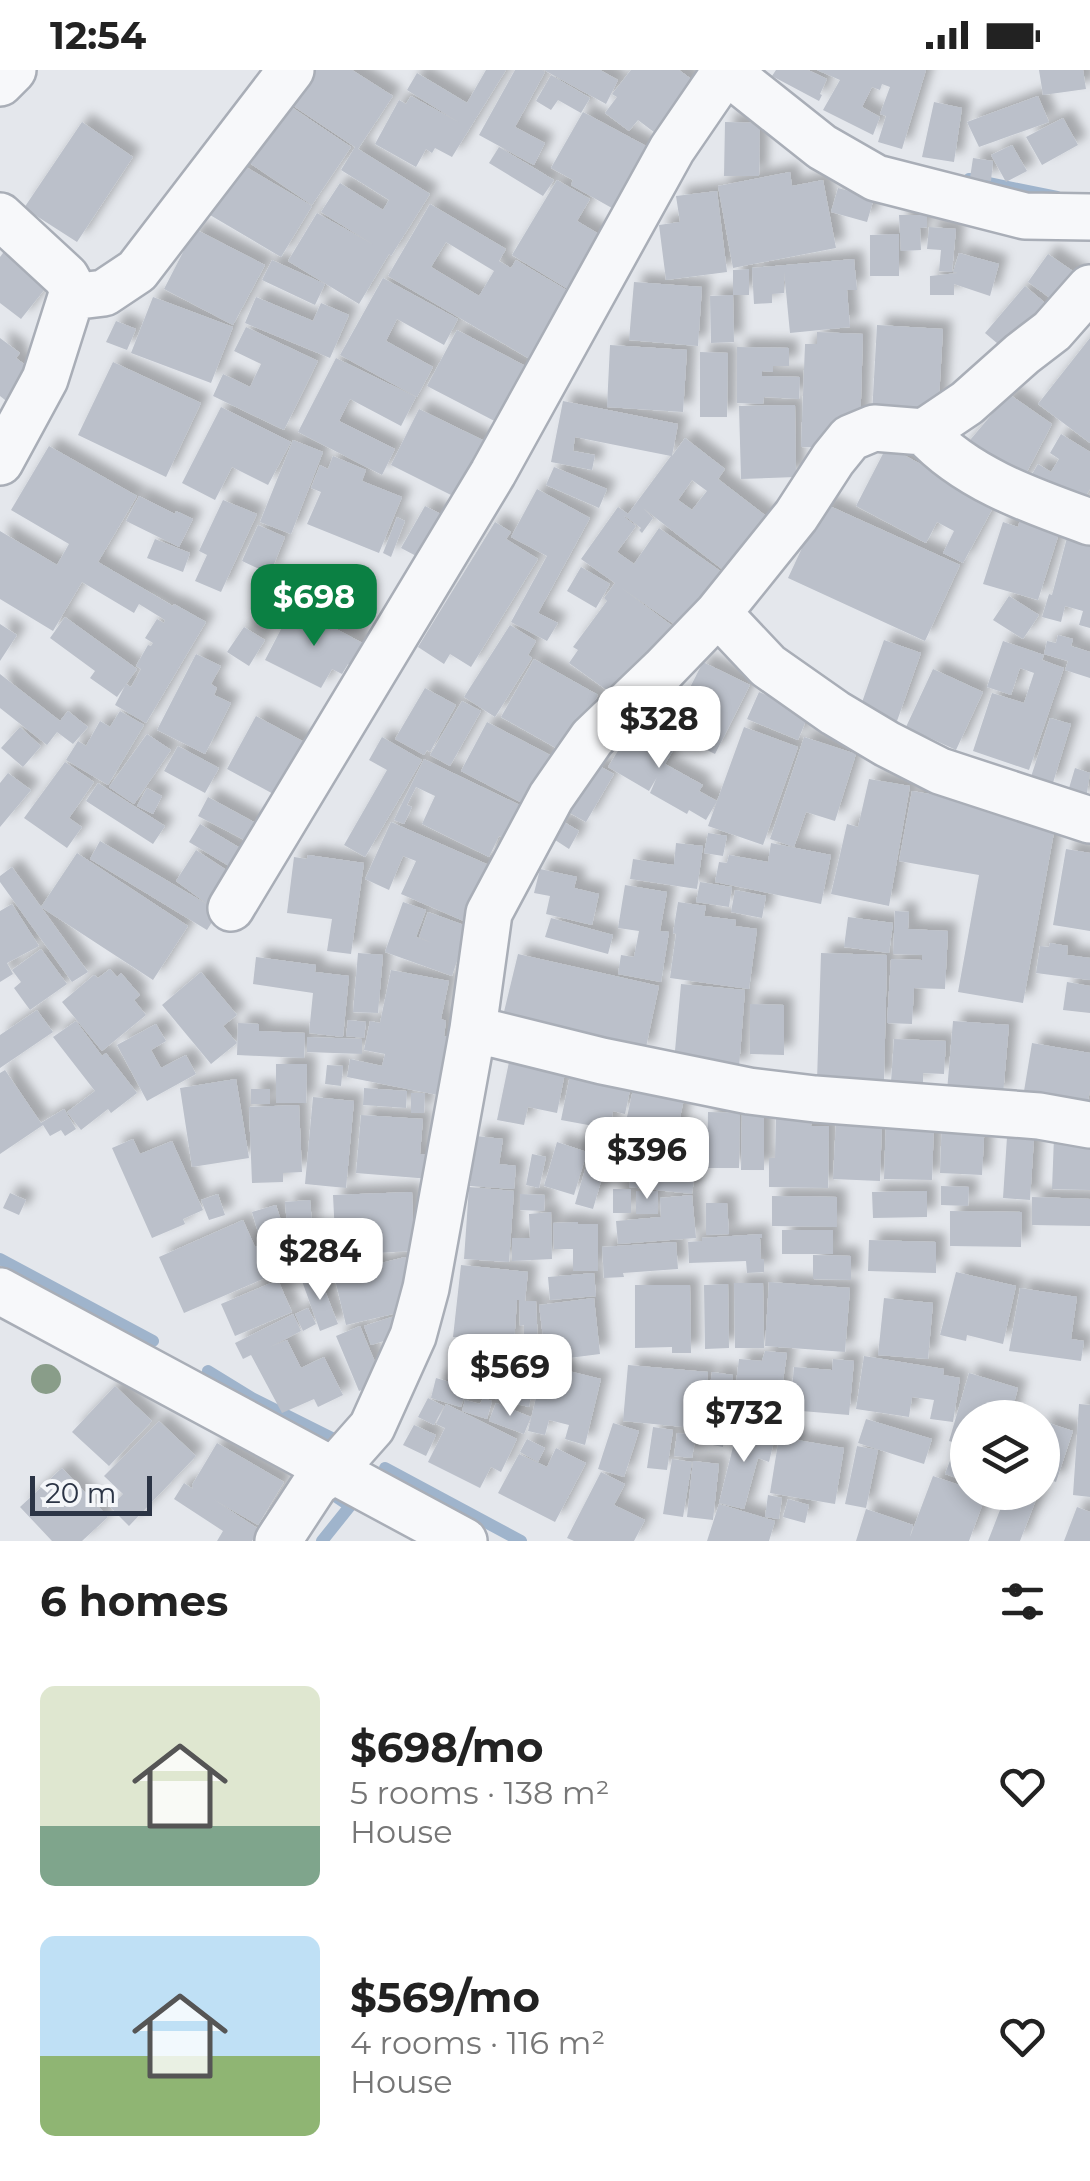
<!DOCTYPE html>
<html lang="en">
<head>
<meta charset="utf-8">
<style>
	:root { --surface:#fff; --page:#f2f2f2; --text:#222; --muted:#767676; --accent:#0b8043 }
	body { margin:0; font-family:Montserrat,sans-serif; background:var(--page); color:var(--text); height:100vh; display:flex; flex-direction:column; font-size:38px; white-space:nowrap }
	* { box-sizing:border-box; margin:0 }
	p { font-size:32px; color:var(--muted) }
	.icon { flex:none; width:55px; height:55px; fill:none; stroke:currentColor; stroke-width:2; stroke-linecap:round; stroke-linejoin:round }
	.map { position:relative; height:1471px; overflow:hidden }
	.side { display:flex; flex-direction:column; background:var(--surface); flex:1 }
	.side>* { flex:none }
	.tools { position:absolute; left:950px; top:1330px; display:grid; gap:20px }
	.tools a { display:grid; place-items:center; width:110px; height:110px; border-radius:50%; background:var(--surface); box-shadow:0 5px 15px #0003; font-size:50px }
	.scale { position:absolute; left:30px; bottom:25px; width:122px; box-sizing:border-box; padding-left:10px; border:5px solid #2b3445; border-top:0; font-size:28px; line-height:35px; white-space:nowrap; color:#2b3445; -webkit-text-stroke:8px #f4f6f9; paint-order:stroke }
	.price { position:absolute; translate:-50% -85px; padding:0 22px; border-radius:20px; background:#fff; color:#222; font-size:32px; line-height:65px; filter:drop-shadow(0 2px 5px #0008) }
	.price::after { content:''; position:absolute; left:50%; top:60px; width:30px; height:22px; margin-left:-15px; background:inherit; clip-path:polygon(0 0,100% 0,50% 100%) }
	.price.selected { background:var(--accent); color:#fff }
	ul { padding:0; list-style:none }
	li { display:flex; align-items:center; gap:30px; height:250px; padding:0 40px }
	li span { display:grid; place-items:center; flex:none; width:280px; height:200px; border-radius:15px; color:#555 }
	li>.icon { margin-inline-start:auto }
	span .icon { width:120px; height:120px; fill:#fffc; stroke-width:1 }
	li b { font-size:42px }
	h2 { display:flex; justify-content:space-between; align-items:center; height:120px; padding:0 40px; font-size:42px }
	.status { display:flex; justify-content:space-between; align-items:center; height:70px; padding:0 50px; background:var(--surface); direction:ltr }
	.status svg { height:28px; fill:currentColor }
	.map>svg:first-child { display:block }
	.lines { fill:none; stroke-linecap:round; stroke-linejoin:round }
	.stream { stroke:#9fb4cc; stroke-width:12 }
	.building { fill:#bbc0ca; fill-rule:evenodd; filter:url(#shadow) }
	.minor-casing { stroke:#a9aeb7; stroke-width:50 }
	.minor { stroke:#f7f8fa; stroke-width:45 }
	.tree { fill:#899d89 }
</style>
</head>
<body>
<div class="status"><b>12:54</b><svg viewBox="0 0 49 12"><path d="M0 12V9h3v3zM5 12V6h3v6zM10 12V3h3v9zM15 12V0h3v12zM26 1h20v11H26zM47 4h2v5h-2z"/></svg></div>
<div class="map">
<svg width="1090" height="1471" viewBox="0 0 1090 1471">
	<defs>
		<filter id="shadow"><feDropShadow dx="9" dy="-9" stdDeviation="5" flood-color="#0004"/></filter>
	</defs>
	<rect width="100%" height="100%" fill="#e4e7ec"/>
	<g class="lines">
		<path class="stream" d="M969,109L1057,127
			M0,1189L153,1271
			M208,1301L252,1328L342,1373
			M385,1398L521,1471
			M322,1471L350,1436L332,1424"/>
	</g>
	<path class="building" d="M310,0H352L393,26L358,79L289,33Z
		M486,0H506L452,87L435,78L432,83L426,79L416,97L375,74L399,30L406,34L411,26L460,53L407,20L417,3L467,33Z
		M515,0H542L545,2L515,57L545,73L534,95L479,65Z
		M544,0H600L618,10L606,34Z
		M631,0H679L694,11L663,69L638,50L629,61L605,43L617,27L612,24Z
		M776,0H808L827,9L820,24L822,25L819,31L772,6Z
		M817,0H926L902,79L878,72L886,46L880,44L890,17L882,14L880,20L872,17L862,37L880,47L873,65L823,40L840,10Z
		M1039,0H1083L1086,19L1043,25Z
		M551,5L590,28L581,43L558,30L551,40L536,31Z
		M1038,26L1049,52L979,77L967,52Z
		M284,32L351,77L312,135L245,90Z
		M934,32L962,38L954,92L922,87Z
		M583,42L661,84L626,146L571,115L573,110L551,98Z
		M1063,48L1078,75L1042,95L1026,67Z
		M82,52L133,87L77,172L24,138Z
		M725,52L760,53L759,106H724Z
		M1012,75L1027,101L1006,112L991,85Z
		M355,77L430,124L391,186L389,184L359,234L288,191L317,143L374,175L321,142L340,113L383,140L389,130L341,100Z
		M499,77L554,110L543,126L489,93Z
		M973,88L993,91L991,111L970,108Z
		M241,94L312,136L281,187L210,145Z
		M790,102L792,116L823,110L836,178L733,198L718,116Z
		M557,110L590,129L577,151L614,173L581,227L512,185Z
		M838,118L874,128L867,152L831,142Z
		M717,121L727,202L666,210L659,155L680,152L676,126Z
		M430,134L506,179L499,191L511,198L516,190L580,228L540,295L388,206ZM446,172L494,201L479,226L431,197Z
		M899,145H927V157L920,158L921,180L901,181Z
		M929,157L956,159L952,202L939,201L941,180L927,179Z
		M195,159L265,195L233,255L164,219Z
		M899,164V206H870V165Z
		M12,171L56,205L21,249L0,233V187Z
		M959,183L999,194L990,226L954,214V225H930V206L958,203L953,202Z
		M1048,184L1086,210L1065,239L1028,212Z
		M854,189L857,220H847L850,257L790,263L784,201V223L772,224V233L754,234L752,198Z
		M272,190L325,214L315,235L262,210Z
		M749,199V225H733V200Z
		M383,208L458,249L444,275L397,249L386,271L433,297L417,327L340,285Z
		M634,212L702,217L698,276L629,270Z
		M1025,216L1050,237L1010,284L985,263Z
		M733,225L734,272L711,273L710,226Z
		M153,227L233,257L211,313L131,283Z
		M256,227L313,251L321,233L349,245L330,288L245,253Z
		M116,251L136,259L127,280L106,272Z
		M877,255L943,259L938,347L872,344Z
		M246,257L318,291L284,360L213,326L223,304L250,317L261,294L234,281Z
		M457,260L537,302L508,358L427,316Z
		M817,262L863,264L860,362L841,378L801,377L805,274H817Z
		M0,268L20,283L16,288L39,305L14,337L0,326Z
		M1090,268V373L1038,334Z
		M610,275L687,280L683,342L607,337Z
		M737,277L789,278V296H773V302L762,301V306L800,307L799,329L764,327L763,334L737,333Z
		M700,282L728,283L727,347H700Z
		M336,288L416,327L401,356L350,329L339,351L395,379L382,405L298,362Z
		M113,292L201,333L166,407L78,365Z
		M1009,324L1052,354L1018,419L960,382Z
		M563,331L678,354L672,386L685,368L725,399L718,409L778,455L727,503L643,438L653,448L642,463L639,460L641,458L625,446L624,447L636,456L617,482L634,494L659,458L726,505L690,565L620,517L678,560L619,629L569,593L578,580L573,577L607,531L604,528L615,513L581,489L618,437L628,444L671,386L575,367L573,381L595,385L592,400L551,392ZM692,410L707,421L692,440L678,430Z
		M795,335L796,407L741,409L739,336Z
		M221,337L291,372L268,415L232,397L215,430L182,413Z
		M419,339L497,377L469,434L391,395Z
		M1061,364L1090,382V419L1075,443L1027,413L1038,394L1051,402L1059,389L1050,383Z
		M293,370L323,382L291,464L260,452Z
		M49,376L137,426L98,492L173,536L174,534L206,552L146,653L115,635L126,614L131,617L141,599L136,596L148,575L151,576L153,573L145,568L157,549L164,553L165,550L139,534L134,543L82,512L53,561L0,529V461L57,495L69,474L11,440Z
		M887,376L995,434L963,493L943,483L954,461L937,452L926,473L856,436Z
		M333,386L366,400L362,411L402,427L379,483L307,454L321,422L311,418L320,395L328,399Z
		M554,397L607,419L599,438L546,415Z
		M537,419L590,448L538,543L558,553L547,571L511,552L547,486L511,467Z
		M139,426L175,444L176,441L193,449L179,477L126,451Z
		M223,430L257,444L221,522L195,511L207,485L199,481Z
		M823,433L960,495L925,571L788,508Z
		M425,436L445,446L422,489L401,478Z
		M1022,442L1062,454L1038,530L983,514L1003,452L1018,457Z
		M397,447L405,451L391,487L383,483Z
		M495,452L511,462L506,469L538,489L471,597L450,584L444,594L418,577Z
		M258,455L285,467L270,504L242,491Z
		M1069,460L1090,465V558L1079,555L1083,541L1065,536L1061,552L1042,547L1049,524L1052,525Z
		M155,469L190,483L183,502L147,488Z
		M581,497L610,514L596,538L567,521Z
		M1009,526L1039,545L1023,569L993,550Z
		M293,536L370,577L358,600L348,594L342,604L332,599L321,618L265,590Z
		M65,547L137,599L117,627L90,608L95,601L50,568Z
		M0,554L17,565L0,591Z
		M510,555L536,571L528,585L532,588L495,647L464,627Z
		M244,557L265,570L249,596L227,582Z
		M1058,565L1073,569L1071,576L1090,582V608L1065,600L1068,591L1044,584L1047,571L1056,573Z
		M884,570L921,583L897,651L860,638Z
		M1003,571L1044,585L1042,590L1064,598L1029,700L973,681L992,623L1024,633L1034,603L1020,598L1011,625L987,617Z
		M196,584L221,596L211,614L217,618L214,625L231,633L205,684L157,660Z
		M534,589L598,625L565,683L501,647Z
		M703,592L750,615L715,684L668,661Z
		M933,599L983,622L956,680L906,657Z
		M0,604L60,651L68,641L88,657L73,674L57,662L47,675L0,638Z
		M425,618L456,635L430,682L427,680L424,685L395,669Z
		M759,622L809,643L798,670L747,649Z
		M462,631L481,641L450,696L430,685Z
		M120,641L144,655L108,715L66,690L78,671L86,676L100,651L110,657Z
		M256,646L319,680L290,733L227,699Z
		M1050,648L1071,654L1052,716L1030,710Z
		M637,650L677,674L665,694L703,715L699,721L717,731L706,750L689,740L687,744L650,723L657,707L649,721L608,697Z
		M487,652L552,686L526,735L461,701Z
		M20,657L41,676L23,697L1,678Z
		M744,657L798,677L763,775L708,756Z
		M147,664L171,680L134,734L109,717Z
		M382,667L422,690L365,787L344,775L387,700L369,690Z
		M804,667L856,684L835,751L806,742L794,777L770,769Z
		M178,676L219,698L205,723L164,701Z
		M424,689L524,737L508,770L499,766L489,787L422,754L435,726L416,717L407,735L412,737L404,754L394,750Z
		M65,692L94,712L69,748L82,757L67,778L24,748Z
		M594,693L614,704L586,752L566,741Z
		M1075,698L1090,703L1086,729L1067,725Z
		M8,703L31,720L0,757V713Z
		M869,709L910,716L889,836L831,824L847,754L858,757Z
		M98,713L165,756L153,774L86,731Z
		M147,718L162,726L153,744L137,736Z
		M912,721L1057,746L1023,933L958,922L979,805L899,791Z
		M208,727L265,758L256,776L198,746Z
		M559,749L579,761L569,779L549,766Z
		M391,752L498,799L473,855L401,824L416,791L403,786L389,820L365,809Z
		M200,754L255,787L244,805L189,772Z
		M708,763L727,766L723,786L704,783Z
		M100,771L210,836L176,811L196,780L240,809L207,860L90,789Z
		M676,773L703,776L697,819L630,809L633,789L674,795Z
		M771,773L831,785L821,834L715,812L719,792L727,793L729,785L768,792Z
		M1066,779L1090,783V861L1053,855Z
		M77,783L188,856L153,910L41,837L88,902L72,912L0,812V806L12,797L41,837Z
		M308,785L364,793L351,884L327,881L332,849L287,843L294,787L307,789Z
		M540,799L577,807L574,818L599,824L592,855L546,844L550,826L534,823Z
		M700,812L732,817L729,837L696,832Z
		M625,815L667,822L660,861L669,862L661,912L618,904L621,885L634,887L639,861L618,858Z
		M735,820L766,826L762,848L731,842Z
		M403,832L426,840L416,867L432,873L419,867L428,842L475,859L465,883L460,882L452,906L385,882Z
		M678,832L706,836L704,846L736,850L735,856L757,859L749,919L670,908L676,864L673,863Z
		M12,834L39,876L7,893L13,904L0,912V841Z
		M895,841L909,842L908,859L948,861L945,919L914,918L912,954L887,953L891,889L922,890V885L893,884Z
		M848,847L893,853L889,883L844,877Z
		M551,848L613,865L608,884L545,867Z
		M1050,873L1068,876L1067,885L1090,888V910L1036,903L1040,876L1049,877Z
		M41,879L67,914L30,940L14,918L21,912L12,900Z
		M358,883L383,885L378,943L353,942Z
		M821,883L887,885L884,1012L817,1011Z
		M518,884L659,916L645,982L502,950Z
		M256,887L316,895L315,902L349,906L343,967L309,963L313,923L253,914Z
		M110,899L117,907L121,903L140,925L134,930L146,945L102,981L62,932L94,905L98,908Z
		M391,900L449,911L441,949L446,951L444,966L460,969L448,1027L347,1007L350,989L382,996L385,984L364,980L370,951L380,953Z
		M201,902L237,945L223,956L237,973L211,994L162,935Z
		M1067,912L1090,916V943L1063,940Z
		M681,914L745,920L739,998L674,992Z
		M750,934L784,935V985L750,984Z
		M37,940L53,962L0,998V965Z
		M348,950L366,952L364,968L346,966Z
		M76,951L102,986L106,983L137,1023L111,1043L108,1039L81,1060L67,1042L95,1021L53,967Z
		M953,951L1009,955L1003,1025L947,1021Z
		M238,953L259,954V961L305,963L304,988L237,985Z
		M156,954L166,971L151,980L161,998L186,985L196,1004L147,1031L117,975Z
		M307,967L362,969V984L307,982Z
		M894,969L946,971L944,1004L923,1003V1014L891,1012Z
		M1032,973L1090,983V1020L1086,1043L1022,1033Z
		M509,992L528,996L567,993L557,1043L528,1037L524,1055L497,1050Z
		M276,994H307L306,1033H276Z
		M327,995L343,996L341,1016L325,1014Z
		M572,995L633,1006L625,1044L613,1041L610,1059L561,1050Z
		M5,1000L41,1053L64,1039L76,1059L65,1066L61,1060L50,1066L43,1055L0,1084V1003Z
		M236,1009L249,1088L192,1097L180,1018Z
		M635,1010L684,1029L674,1076L656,1073L652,1091L619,1084Z
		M364,1018L407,1021L406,1038L363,1035Z
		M251,1019H270V1034H251Z
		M411,1023H425L424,1043H411Z
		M313,1027L354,1031L346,1118L305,1114Z
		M299,1035L302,1102L283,1103V1112L252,1113L249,1037Z
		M708,1042L740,1043L739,1098H707Z
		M742,1043H764V1100H741Z
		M361,1045L423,1049L420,1084L432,1086L430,1109L356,1103Z
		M776,1048L812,1049L811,1056H829L828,1118L769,1117V1088H775Z
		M942,1048L985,1050L982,1105L940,1103Z
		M836,1051H882L880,1111L833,1109Z
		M886,1051L934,1052L932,1110L884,1109Z
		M595,1065L614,1070L608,1090L595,1086L607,1091L593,1139L575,1134Z
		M476,1066L503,1069L499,1094L516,1096L514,1119L470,1116Z
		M1007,1067L1034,1068L1030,1130L1003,1128Z
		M1054,1067L1090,1068V1120L1052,1119Z
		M133,1069L140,1084L172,1071L203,1140L183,1149L185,1154L152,1168L112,1078Z
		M557,1072L587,1082L574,1125L544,1116Z
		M532,1084L546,1087L539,1118L526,1115Z
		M633,1090L696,1096L692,1124L629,1117Z
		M941,1116L969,1117L968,1136L941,1135Z
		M469,1117L514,1121L509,1192L464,1189Z
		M613,1119H631V1143H613Z
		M636,1121H658V1144H636Z
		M927,1121V1147L873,1148L872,1122Z
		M412,1122L414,1181L336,1185L333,1125Z
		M10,1123L26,1130L19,1145L3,1138Z
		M218,1124L225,1145L209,1150L201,1130Z
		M520,1124L545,1125L544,1141L520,1140Z
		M692,1125L696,1168L618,1174L616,1151L661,1147L660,1128Z
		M772,1126L837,1127V1157L772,1156Z
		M1032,1127L1090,1129V1156L1032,1155Z
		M310,1130L312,1153L287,1155L285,1132Z
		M706,1133H727L729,1164L706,1165Z
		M276,1135L289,1175L264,1183L252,1142Z
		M950,1141L1022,1142L1021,1177L950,1176Z
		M551,1142L552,1189L512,1191V1168H530L529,1144Z
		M243,1150L255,1177L258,1176L272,1205L184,1243L159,1187Z
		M578,1152V1154H598V1201H573V1179H554L553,1153Z
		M311,1156L313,1184L294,1185L292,1157Z
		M782,1160H833V1184H782Z
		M762,1164V1168H760L761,1189H764V1202L747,1203L746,1191L689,1193L688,1172L702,1171V1168Z
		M869,1170L936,1172V1203L868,1201Z
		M676,1172L678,1199L623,1203L624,1207L604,1208L602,1177Z
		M813,1185L851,1186V1210L813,1209Z
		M405,1187L418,1238L346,1255L334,1205Z
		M461,1195L528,1202L525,1231H536L538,1276L524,1277V1255L520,1256L519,1230H517L514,1274L453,1267Z
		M956,1202L1016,1216L1003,1274L967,1265L966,1271L940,1265Z
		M594,1203L596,1226L550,1230L548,1207Z
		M319,1205L338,1254L320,1261L302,1211Z
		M278,1210L292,1242L235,1266L221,1234Z
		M769,1212L850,1218L845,1282L765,1276Z
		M734,1213H763L764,1278H735Z
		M728,1214L729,1278L705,1279L704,1215Z
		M635,1215H690L691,1283H672V1277L635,1278Z
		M1020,1218L1077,1227L1071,1269L1084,1271L1081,1291L1009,1281Z
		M594,1228L600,1284L546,1291L539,1235Z
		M884,1228L933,1233L928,1289L878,1285Z
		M308,1238L316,1254L303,1261L295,1244Z
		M293,1244L301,1261L270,1277L287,1270L301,1298L324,1287L343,1325L318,1337L314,1329L282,1343L251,1285L243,1289L235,1273Z
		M401,1244L407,1264L371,1275L364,1256Z
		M360,1256L383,1311L359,1321L336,1266Z
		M454,1271L538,1285L529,1337L483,1326L485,1316L448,1310Z
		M765,1281L787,1283L780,1332L754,1329L751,1354L731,1352L739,1289L762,1291Z
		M864,1286L944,1299L943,1305L960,1308L953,1352L930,1349L934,1330L912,1327L909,1347L856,1339Z
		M833,1289L854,1291L849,1345L790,1340L794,1297L832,1300Z
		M544,1295L601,1309L585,1375L565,1369L569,1355L549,1350L545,1365L528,1361Z
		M628,1295L708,1302L705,1353L712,1302L733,1305L723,1377L702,1373L704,1359L623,1351Z
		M969,1303L1018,1318L1010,1348H968V1377L949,1371Z
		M436,1308L467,1317L461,1337L431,1328Z
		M115,1316L152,1351L109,1396L72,1362Z
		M428,1328L444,1336L434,1355L418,1347Z
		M483,1328L492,1331L487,1349L462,1341L465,1330L480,1334Z
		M496,1333L531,1347L524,1364L489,1351Z
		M446,1334L517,1369L501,1402L491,1397L480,1418L428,1392L445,1358L436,1354Z
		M1079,1334L1090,1335V1427L1073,1425Z
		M866,1349L932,1369L924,1394L858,1373Z
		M159,1351L196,1386L129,1456L110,1437L123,1424L104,1406Z
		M1042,1351L1073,1361L1056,1412L1042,1407Z
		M613,1353L639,1361L624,1407L598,1399Z
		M414,1355L436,1365L426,1386L403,1375Z
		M653,1357L673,1360L667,1400L647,1398Z
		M738,1357L775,1367L769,1392L758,1388L744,1439L719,1433Z
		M677,1363L696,1365L692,1388L674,1386Z
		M779,1367L844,1378L835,1434L770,1423Z
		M527,1369L545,1378L538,1392L520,1382Z
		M217,1373L284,1412L258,1455L213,1429L260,1460L252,1471H217L223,1461L174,1429L184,1413L193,1419L192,1415Z
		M956,1375L968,1379V1412L945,1404Z
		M857,1376L878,1380L866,1438L845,1434Z
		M556,1378L586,1393L555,1452L498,1423L519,1384L547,1397Z
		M672,1389L692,1392L683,1447L663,1444Z
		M693,1391L719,1394L713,1450L687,1447Z
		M62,1398L108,1447L82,1471H52L20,1437Z
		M601,1402L625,1414L614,1435L645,1450L634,1471H574L567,1468Z
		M933,1406L968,1418V1422L986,1425L969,1471H856L866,1439L913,1455L910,1467Z
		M1007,1422H1039L1020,1471H988Z
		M768,1425L782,1428L779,1449L765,1447Z
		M788,1429L809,1435L805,1453L783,1447Z
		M719,1434L775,1451L769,1471H707Z
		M1077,1437L1090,1442V1471H1064Z"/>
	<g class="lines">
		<defs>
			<path id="minor" d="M725,0L822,77L876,108L1025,146L1090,147
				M0,13L13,0
				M0,146L66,207L72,218L71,227L45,309L0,392
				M71,227L104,223L137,201L291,0
				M924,362C967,409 1032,431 1090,452
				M718,543L768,596L835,643L887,674L940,701L1090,750
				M231,838L493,403L672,79L726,0
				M473,959L602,991L749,1021L815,1029L1039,1046L1090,1055
				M0,1221L464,1471
				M278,1471L316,1413L333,1401L372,1357L413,1266L426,1218L473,959L489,843L551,727L592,668L663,600L718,543L796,446L833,389L850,368L874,358L924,362L967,333L1022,284L1052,261L1090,218"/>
		</defs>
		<use href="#minor" class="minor-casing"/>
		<use href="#minor" class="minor"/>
	</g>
	<g class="tree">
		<circle cx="344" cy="512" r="15"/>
		<circle cx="46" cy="1309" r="15"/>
	</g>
</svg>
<div class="tools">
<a><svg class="icon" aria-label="layers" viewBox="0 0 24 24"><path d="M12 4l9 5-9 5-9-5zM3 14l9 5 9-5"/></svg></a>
</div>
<div class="scale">20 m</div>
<b class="price selected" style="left:314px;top:579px">$698</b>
<b class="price" style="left:659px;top:701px">$328</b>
<b class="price" style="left:647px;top:1132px">$396</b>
<b class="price" style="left:320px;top:1233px">$284</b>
<b class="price" style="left:510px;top:1349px">$569</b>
<b class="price" style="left:744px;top:1395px">$732</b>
</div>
<section class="side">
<h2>6 homes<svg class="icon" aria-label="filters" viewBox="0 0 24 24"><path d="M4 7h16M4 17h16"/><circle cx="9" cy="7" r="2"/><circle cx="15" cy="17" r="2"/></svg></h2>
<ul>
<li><span style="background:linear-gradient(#dfe7d0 70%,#7fa58c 0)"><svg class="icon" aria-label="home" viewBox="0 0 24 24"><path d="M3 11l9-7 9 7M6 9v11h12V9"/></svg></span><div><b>$698/mo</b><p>5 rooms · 138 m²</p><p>House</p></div><svg class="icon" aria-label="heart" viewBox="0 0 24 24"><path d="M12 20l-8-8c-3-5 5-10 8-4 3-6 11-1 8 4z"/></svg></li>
<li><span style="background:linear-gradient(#bfe0f5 60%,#8fb573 0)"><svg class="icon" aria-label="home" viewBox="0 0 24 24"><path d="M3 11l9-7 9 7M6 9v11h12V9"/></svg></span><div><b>$569/mo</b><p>4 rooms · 116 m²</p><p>House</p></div><svg class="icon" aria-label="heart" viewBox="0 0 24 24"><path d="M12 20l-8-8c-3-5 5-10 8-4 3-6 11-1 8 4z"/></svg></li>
</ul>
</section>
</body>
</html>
